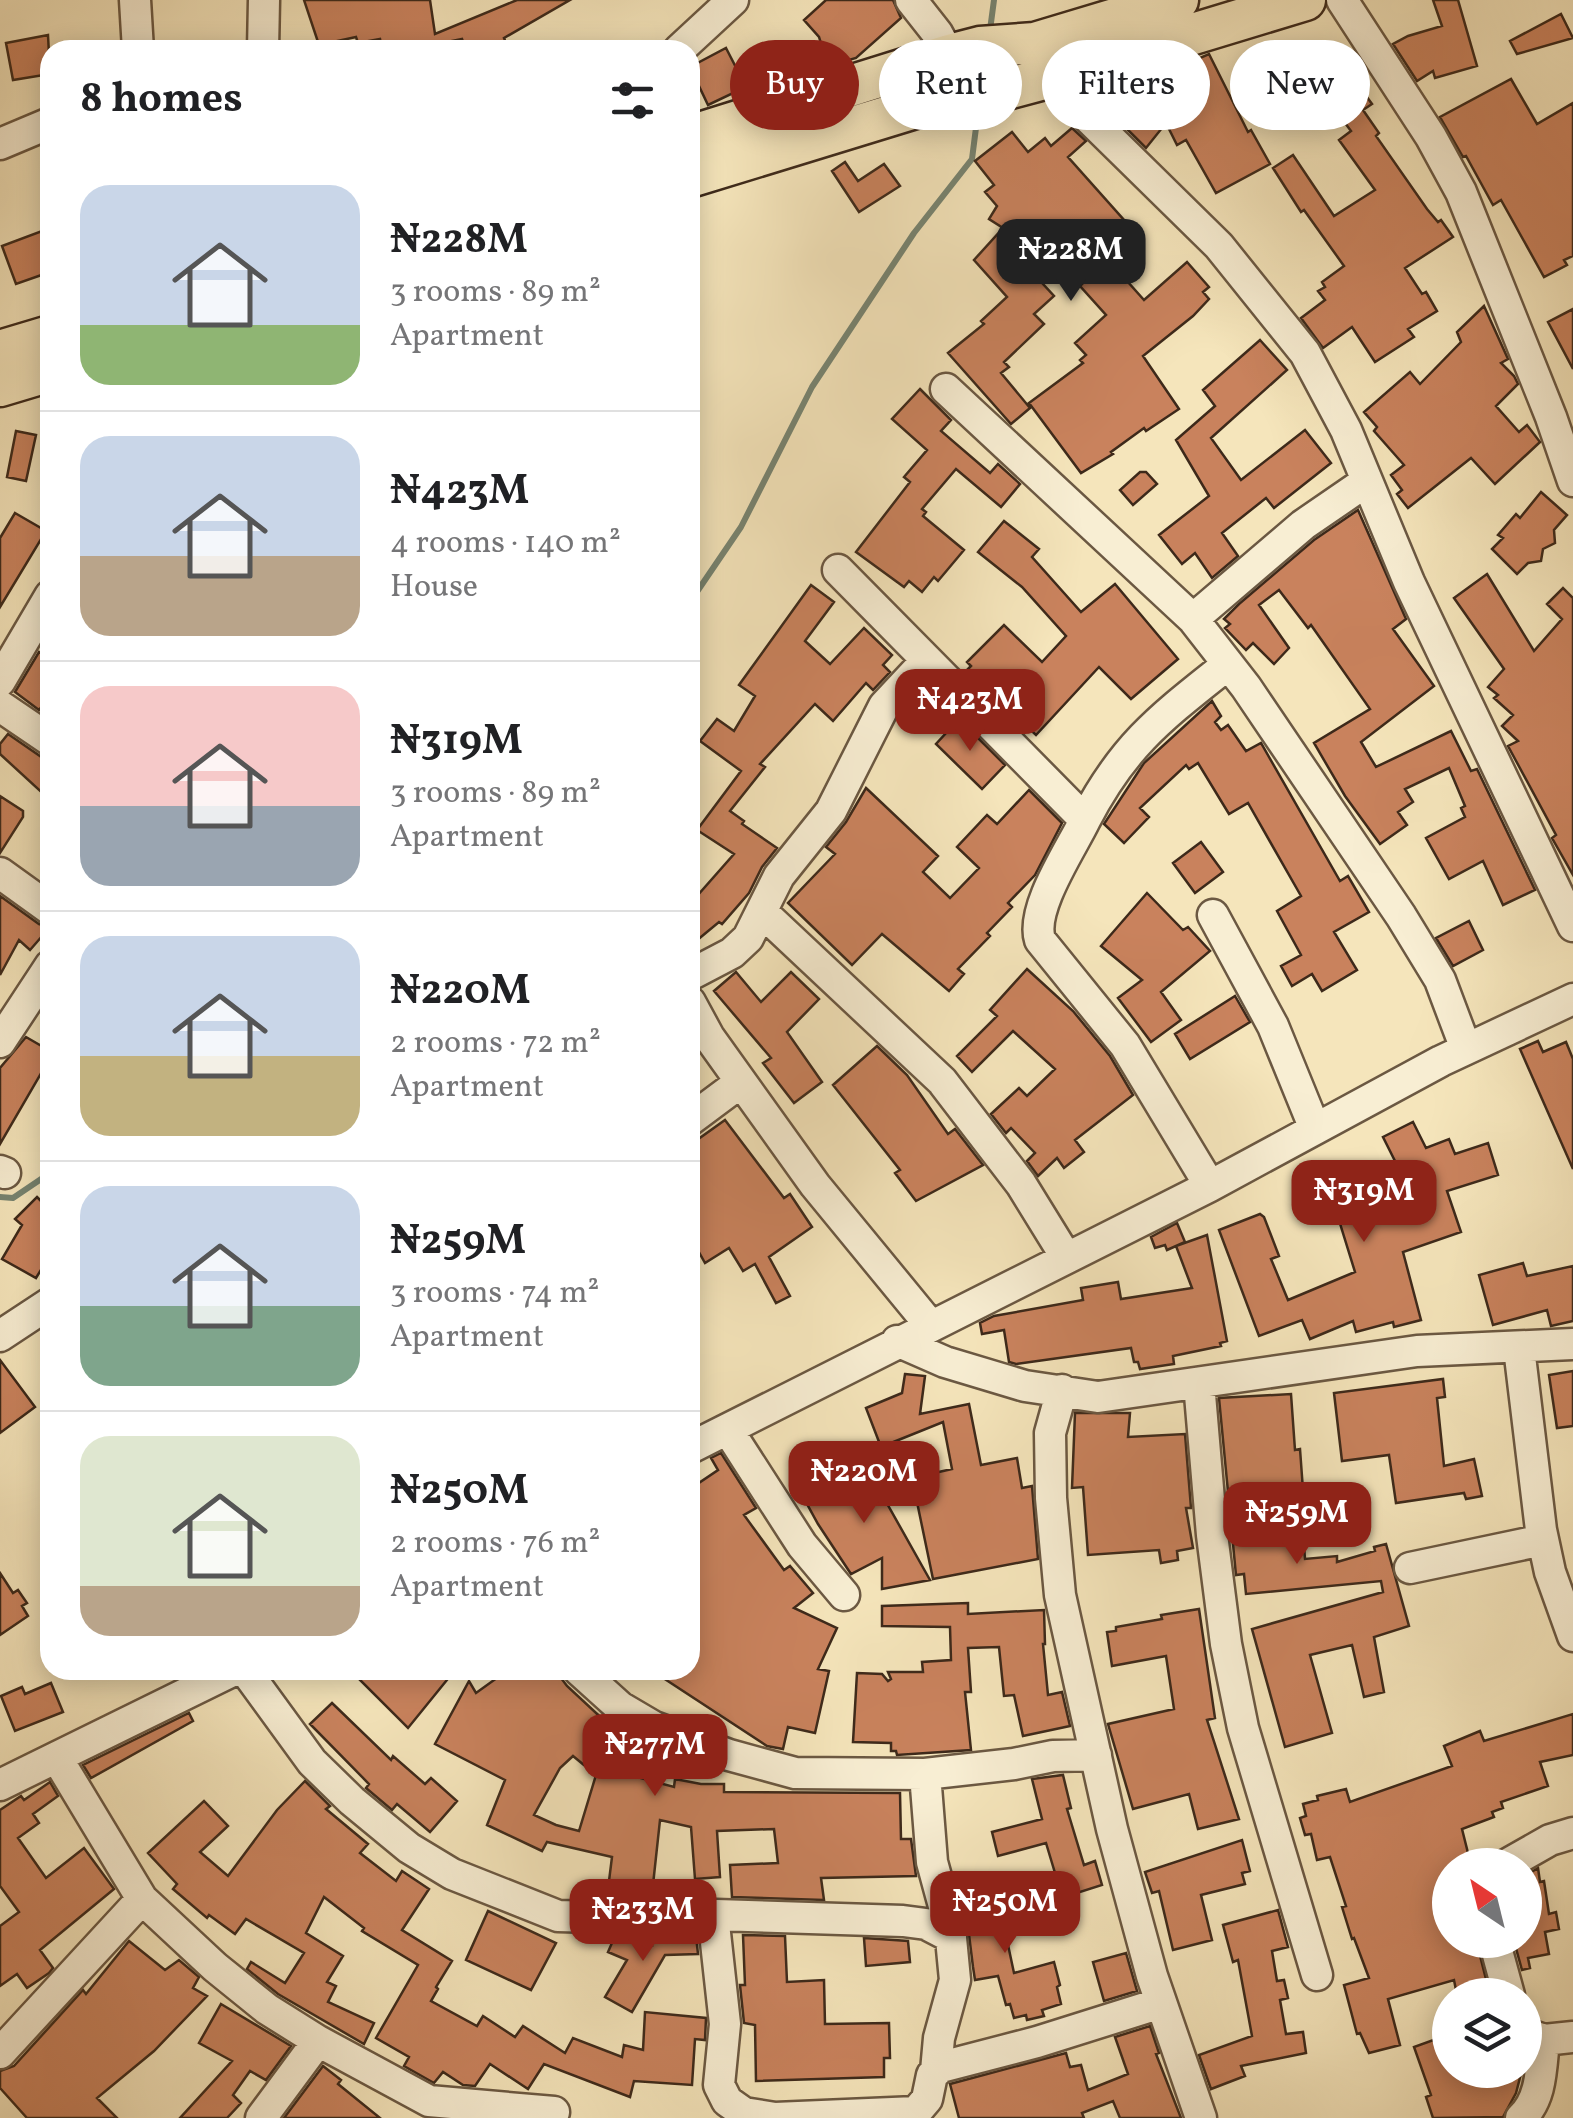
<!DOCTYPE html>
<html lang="en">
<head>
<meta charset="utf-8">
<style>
	:root { --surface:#fff; --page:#f2f2f2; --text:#202124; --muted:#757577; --line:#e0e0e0; --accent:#8f2418 }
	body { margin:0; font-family:Vollkorn,serif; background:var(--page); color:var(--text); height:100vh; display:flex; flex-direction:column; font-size:38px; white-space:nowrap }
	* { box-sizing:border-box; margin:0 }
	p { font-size:32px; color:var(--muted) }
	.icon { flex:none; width:55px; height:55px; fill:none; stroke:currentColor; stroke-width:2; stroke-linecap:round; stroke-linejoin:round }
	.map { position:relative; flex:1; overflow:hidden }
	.sheet { position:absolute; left:40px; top:40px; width:660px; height:1640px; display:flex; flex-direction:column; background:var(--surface); border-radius:30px; box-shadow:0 5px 25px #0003 }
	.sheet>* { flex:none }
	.hud { position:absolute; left:730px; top:40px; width:692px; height:90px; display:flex; gap:20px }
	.needle { width:65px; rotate:325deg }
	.controls { position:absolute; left:1432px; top:1848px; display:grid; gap:20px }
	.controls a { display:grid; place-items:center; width:110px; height:110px; border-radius:50%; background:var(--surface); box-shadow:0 5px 25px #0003; font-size:50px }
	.price { position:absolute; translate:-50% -85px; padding:0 22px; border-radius:20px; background:var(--accent); color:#fff; font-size:32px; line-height:65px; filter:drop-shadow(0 2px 5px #0008) }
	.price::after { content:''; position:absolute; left:50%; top:60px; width:30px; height:22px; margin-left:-15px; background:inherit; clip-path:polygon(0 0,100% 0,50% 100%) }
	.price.selected { background:#222; color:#fff }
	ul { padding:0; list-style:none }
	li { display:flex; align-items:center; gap:30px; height:250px; padding:0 40px }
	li+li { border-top:2px solid var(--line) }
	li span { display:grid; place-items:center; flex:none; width:280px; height:200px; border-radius:30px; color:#555 }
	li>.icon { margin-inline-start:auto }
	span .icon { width:120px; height:120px; fill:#fffc; stroke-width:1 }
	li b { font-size:42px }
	h2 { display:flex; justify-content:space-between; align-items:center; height:120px; padding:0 40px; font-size:42px }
	.tag { padding:0 35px; border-radius:45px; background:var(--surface); box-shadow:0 5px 25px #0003; font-size:35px; line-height:90px }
	.tag.selected { background:var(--accent); color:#fff }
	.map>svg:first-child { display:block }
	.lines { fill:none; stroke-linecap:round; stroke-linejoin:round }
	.stream { stroke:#778471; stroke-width:6 }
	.building { fill:#c9825d; stroke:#3d291a; stroke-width:2.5; fill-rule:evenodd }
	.minor-casing { stroke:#6b5842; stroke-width:35 }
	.major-casing { stroke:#3d291a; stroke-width:45 }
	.minor { stroke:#f8eed3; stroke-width:30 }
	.major { stroke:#f5e5bb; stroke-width:40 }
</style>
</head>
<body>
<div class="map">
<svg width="1573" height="2118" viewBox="0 0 1573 2118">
	<rect width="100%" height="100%" fill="#f5e5bb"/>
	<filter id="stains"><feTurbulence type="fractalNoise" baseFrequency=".002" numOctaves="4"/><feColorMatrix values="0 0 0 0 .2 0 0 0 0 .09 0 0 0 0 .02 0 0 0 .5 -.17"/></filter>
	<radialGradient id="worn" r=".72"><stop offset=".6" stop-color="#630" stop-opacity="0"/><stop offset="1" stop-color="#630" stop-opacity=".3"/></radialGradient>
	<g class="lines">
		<path class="stream" d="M990,30L994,0
			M690,602L741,527L812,387L914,233L972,159L978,112
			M0,1197L13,1198L50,1173"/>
	</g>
	<path class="building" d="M304,0H430L435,34L517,0H570L504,38L509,50H466L462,39L408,50H382L380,39L358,43L356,37L319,45Z
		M826,0H893L901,18L856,58L828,66L819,37L804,20Z
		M1433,0H1458L1477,66L1435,78L1433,71L1417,81L1393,44L1408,36L1442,26Z
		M1561,14L1573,38L1517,54L1510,41Z
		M48,35L50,74L13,80L6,43Z
		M726,48L746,87L708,105L690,67Z
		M1334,52L1372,104L1363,110L1379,133L1376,136L1427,209L1438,222L1441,220L1453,237L1405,268L1422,294L1426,292L1437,311L1408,329L1414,337L1375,362L1352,327L1323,348L1301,318L1325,300L1318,291L1325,287L1322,282L1344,266L1304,210L1301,212L1273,168L1293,155L1334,216L1375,190L1339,140L1351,131L1307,72Z
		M1209,54L1248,132L1251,130L1270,164L1216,193L1186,140L1177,145L1166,123L1146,148L1118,120L1126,109L1118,93Z
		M1511,79L1537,124L1573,103V256L1564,260L1567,265L1544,277L1501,200L1493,205L1466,156L1463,157L1440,117Z
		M1072,128L1086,141L1068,157L1124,220L1095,245L1144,300L1187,262L1209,287L1203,292L1209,299L1193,316L1143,356L1179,409L1146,431L1144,428L1111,452L1113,454L1081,473L1029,403L1083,363L1080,360L1086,355L1075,343L1106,315L1080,286L1095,271L1065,238L1032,272L1054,296L1034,314L1044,324L1004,362L1009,367L1001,373L1030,408L1011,424L948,353L984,324L981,321L1007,297L974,260L1003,228L989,219L997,206L985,192L994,185L975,161L1012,132L1028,152L1045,138L1051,146Z
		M845,162L858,181L884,164L900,186L859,212L832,171Z
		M50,228V272L16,284L2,246Z
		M1484,306L1508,359L1501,363L1514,376L1518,384L1496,406L1519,432L1527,425L1540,442L1495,484L1471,458L1408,508L1397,494L1402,490L1391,475L1404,465L1374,431L1377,427L1364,412L1410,372L1420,384L1461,342L1457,332Z
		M1573,309V369L1548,322Z
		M1260,340L1287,370L1211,438L1241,480L1305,430L1331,463L1274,508L1266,498L1222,533L1238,556L1212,578L1195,553L1182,564L1159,535L1209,496L1176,440L1215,406L1203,390Z
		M920,389L951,420L941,431L990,473L998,464L1020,484L1001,507L956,469L922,509L926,512L923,516L964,550L938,581L934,577L922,592L909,581L904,587L856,552L910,482L904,477L927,450L892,419Z
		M16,431L36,435L26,481L7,477Z
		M1140,472H1146L1157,484L1133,505L1120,490Z
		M1541,492L1567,515L1554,530L1555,543L1543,549L1541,561L1528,563L1517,574L1492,549L1503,538L1498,535L1516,514L1520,518Z
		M1358,510L1406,619L1393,629L1434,686L1361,742L1376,767L1451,731L1471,771L1477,769L1535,890L1503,905L1483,861L1449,879L1426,838L1465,817L1461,808L1465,806L1449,768L1405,789L1413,802L1398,812L1407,825L1380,844L1345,796L1314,743L1370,709L1311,625L1308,628L1279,590L1259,605L1289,648L1274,664L1253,643L1246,650L1225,628L1230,624L1224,619L1239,604L1314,540Z
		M15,513L46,531L0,607V538Z
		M1004,521L1039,549L1032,557L1081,612L1115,584L1178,659L1131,699L1099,667L1036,735L967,670L971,666L967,662L1004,625L1042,662L1066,636L1022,587L978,552Z
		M1487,574L1534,651L1562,619L1547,604L1563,588L1573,598V875L1552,838L1556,835L1508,746L1518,741L1502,726L1513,715L1494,698L1498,695L1488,687L1504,669L1454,598Z
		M811,585L834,602L805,641L830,664L864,628L892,655L883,665L890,672L873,690L866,683L833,721L815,704L760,764L765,767L730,811L744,821L742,824L777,848L762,867L749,893L722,924L719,922L690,946V904L734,854L697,830L741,771L700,741L717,719L734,731L755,696L739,685Z
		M39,652L50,659V696L39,710L15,692Z
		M1212,701L1221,716L1215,722L1221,730L1228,725L1246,751L1261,743L1340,881L1348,876L1369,912L1334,932L1357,970L1322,991L1312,974L1292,986L1281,966L1301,955L1277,911L1301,896L1248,803L1229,814L1198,763L1189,769L1186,765L1140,808L1149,817L1124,843L1104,824L1144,763Z
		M959,719L1005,765L982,789L936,744Z
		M8,734L50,763V800L0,754V744Z
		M866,788L938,856L923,872L950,898L979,868L957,847L987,815L997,824L1029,790L1062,823L1035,875L1008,903L1012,907L987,933L990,936L958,969L964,974L949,991L882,934L852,965L788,903L835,854L826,847L846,822Z
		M0,796L23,811V817L0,853Z
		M1201,842L1223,872L1195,893L1173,863Z
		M1147,893L1183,930L1188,927L1210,951L1161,992L1181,1020L1151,1042L1118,998L1142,980L1101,946Z
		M0,896L39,924L50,927L30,950L19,940L0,975Z
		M1469,921L1483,950L1453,966L1436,938Z
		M1027,969L1073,1011L1110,1056L1133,1095L1075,1140L1084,1152L1064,1168L1057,1158L1038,1176L1027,1161L1035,1153L1011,1128L1006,1133L991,1114L1019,1088L1027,1096L1055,1069L1013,1031L972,1072L957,1056L997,1016L990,1010Z
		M736,972L761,1002L791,972L819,999L787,1032L822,1082L794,1103L763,1063L771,1058L714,991Z
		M1235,996L1250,1022L1190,1059L1175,1034Z
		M26,1037L50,1051V1058L0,1144V1068Z
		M1538,1041L1543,1052L1566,1042L1573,1059V1169L1520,1049Z
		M877,1046L907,1075L948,1134L955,1129L983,1165L916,1201L895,1173L900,1170L833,1085Z
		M725,1120L784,1198L790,1194L812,1227L769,1257L790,1296L776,1303L755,1264L743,1271L729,1248L705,1263L690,1236V1145Z
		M1413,1122L1426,1148L1449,1139L1455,1154L1488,1143L1498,1175L1447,1191L1461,1232L1403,1252L1421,1320L1394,1327L1393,1322L1356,1332L1353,1321L1310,1339L1302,1320L1259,1336L1219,1230L1260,1214L1264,1217L1279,1256L1271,1259L1288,1300L1355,1272L1334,1204L1359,1196L1361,1201L1375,1196L1379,1207L1412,1195L1383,1137Z
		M37,1197L50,1210V1255L36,1278L2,1259L22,1225L15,1219Z
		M1177,1223L1185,1242L1167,1250L1165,1245L1155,1248L1151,1237Z
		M1207,1235L1227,1341L1220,1343L1221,1346L1173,1356L1174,1364L1140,1369L1138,1362H1134L1131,1348L1016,1364L1009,1362L1004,1330L982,1334L980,1323L994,1316L1083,1300L1081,1288L1118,1282L1121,1299L1192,1288L1176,1246Z
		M1523,1263L1527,1276L1573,1266V1321L1551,1326L1547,1310L1493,1325L1479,1275Z
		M0,1360L35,1407L0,1433Z
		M1573,1371V1426L1557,1428L1549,1375Z
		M905,1374L925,1376L920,1414L969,1404L981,1465L1017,1458L1022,1488L1032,1486L1038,1559L933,1579L912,1478L952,1469L943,1422L881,1447L866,1408L902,1393Z
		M1443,1379L1445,1397L1437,1398L1444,1466L1474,1459L1482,1496L1466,1499L1464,1493L1396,1503L1389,1455L1342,1461L1334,1393Z
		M1291,1394L1295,1450L1300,1449L1303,1490L1300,1491L1305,1559L1337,1556V1562L1375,1551L1374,1547L1386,1544L1409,1626L1374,1637L1384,1692L1364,1697L1352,1645L1310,1655L1332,1733L1285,1747L1252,1629L1383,1592L1381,1581L1246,1594L1244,1574L1236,1575L1219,1398Z
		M1075,1413H1130L1128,1437L1185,1434L1191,1508H1186L1193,1548L1177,1551L1178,1560L1161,1563L1159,1550L1088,1555L1083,1487L1072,1488Z
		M721,1453L756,1508L744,1515L784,1570L790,1566L813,1593L794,1608L837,1628L818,1669L829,1671L815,1733L788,1727L783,1749L767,1746L651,1670H690V1489L718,1470L711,1458Z
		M862,1459L930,1580L882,1589V1558L851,1574L818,1524L801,1493Z
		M0,1573L13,1593L18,1590L27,1603L22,1606L28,1616L0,1635Z
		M968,1603V1614L1044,1610L1045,1644H1043L1048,1695L1062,1692L1070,1726L1023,1736L1014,1695L1004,1696L999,1647L968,1648L971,1692H965L971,1750L897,1755L896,1751H891V1743L853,1742L857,1673L882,1674L888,1681L891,1679L888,1672H923L922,1662L951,1660L950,1627L882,1626V1606Z
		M1199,1609L1215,1718L1207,1720L1239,1819L1198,1829L1189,1794L1133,1809L1108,1724L1174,1709L1166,1656L1112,1666L1107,1632L1116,1631V1627L1162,1619L1161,1615Z
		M350,1670H455L408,1728Z
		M508,1670H555L567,1686L609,1725L618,1727L633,1740L612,1765L638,1773L637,1777L674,1787L675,1779L701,1784H724V1792L900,1793L901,1839H911L916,1876L821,1878L824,1900L732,1897L730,1865L778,1863L774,1829L717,1831L720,1877L695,1879L691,1827L660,1820L652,1894L608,1889L612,1857L547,1842L542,1851L487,1825L505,1780L435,1744L469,1681L476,1693ZM573,1756L596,1775L579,1831L556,1825L534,1815L560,1768Z
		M51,1683L63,1712L15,1731L1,1696L22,1687L25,1694Z
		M332,1703L391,1760L393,1756L425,1784L431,1778L457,1801L430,1832L397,1804L392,1810L366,1788L369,1784L310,1724Z
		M189,1713L193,1721L91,1778L83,1765Z
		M1573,1714V1755L1540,1762L1548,1786L1501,1802L1503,1808L1492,1812L1494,1817L1462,1829L1471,1865H1450V1891L1437,1895L1450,1929V1940H1476L1490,1995H1457L1454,1980L1388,1999L1400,2045L1369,2053L1360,2033L1357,2034L1344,1985L1369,1978L1354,1938L1352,1939L1342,1907L1346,1906L1330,1857L1317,1860L1311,1834L1305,1835L1300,1818L1306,1816L1303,1804L1318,1800L1317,1796L1346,1789L1350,1802L1452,1766L1444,1746L1480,1731L1484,1741Z
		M1063,1775L1071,1808L1067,1809L1084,1865L1095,1861L1102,1885L1055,1900L1047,1876L1055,1873L1046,1843L998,1856L992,1832L1042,1819L1032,1779Z
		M305,1781L330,1806L326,1809L368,1844L360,1853L396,1881L402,1871L429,1889L402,1930L452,1961L436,1987L438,1989L431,2001L477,2026L483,2016L515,2037L523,2026L565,2053L573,2038L622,2057L624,2045L643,2050L645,2012L706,2018L705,2040L695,2039L692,2085L634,2081L630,2097L544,2064L528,2089L490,2064L475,2086L463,2085L443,2072L434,2083L404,2066L409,2057L376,2038L418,1965L362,1931L364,1928L324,1897L306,1933L343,1956L327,1982L336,1986L328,2002L374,2023L364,2044L278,1994L247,1969L251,1962L285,1983L304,1953L246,1919L235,1934L209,1915L207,1918L173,1889L177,1884L148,1853L204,1801L228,1826L200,1852L228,1876L277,1810Z
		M50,1782L58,1796L33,1814L39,1823L18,1838L46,1878L84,1848L114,1889L40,1950L53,1968L49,1973L27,1988L17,1974L0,1986V1926L19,1912L0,1886V1810L21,1796L24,1800Z
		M1242,1840L1250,1871L1242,1873L1245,1884L1201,1895L1212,1940L1173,1950L1159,1891L1152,1893L1145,1872Z
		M1538,1868L1540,1882L1544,1881L1549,1914L1556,1912L1559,1929L1545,1932L1549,1954L1528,1958L1530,1968L1522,1970L1514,1941L1525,1940V1876Z
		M999,1881L1003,1912H1001L1014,1973L1054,1962L1060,1985L1057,1987L1061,2004L1042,2010L1044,2016L1027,2020L1026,2015L1014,2018L1010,2004L1006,2005L998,1976L975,1980L973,1967L963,1886Z
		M1278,1910L1288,1947L1272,1951L1277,1981L1284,1980L1288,1998L1280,2000L1286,2034L1303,2032L1306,2053L1241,2066L1245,2076L1211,2089L1199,2055L1252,2036L1238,1960L1233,1962L1223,1925Z
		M488,1911L556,1943L531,1990L466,1960Z
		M674,1934V1937L696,1936L698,1954L665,1955L632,2012L605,1997L627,1960L608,1952L615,1936L634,1937L652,1945V1935Z
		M743,1935L785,1936L787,1982L824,1980L825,2024L889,2023L890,2058H884V2077L756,2081L755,2025L744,2023L740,1985H745Z
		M864,1938L908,1941L910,1962L866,1966Z
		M129,1941L165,1970L179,1960L199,1977L193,1988L207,1996L154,2051L97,2098L117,2118H27L0,2088V2071L14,2066L83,1990L86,1994Z
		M1126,1953L1137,1991L1104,2001L1093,1962Z
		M221,2004L291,2046L266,2080L250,2071L233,2095L241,2103L227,2118H180L232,2061L199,2043Z
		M1150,2026L1159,2053L1156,2054L1181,2118H1120L1113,2101L1082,2113L1084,2118H959L950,2084L1066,2053L1070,2067L1081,2065L1088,2090L1128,2074L1115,2037Z
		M1450,2034V2070H1460L1462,2076L1481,2070H1522L1516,2093L1503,2117L1433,2118L1426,2097L1431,2095L1414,2047Z
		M323,2066L341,2080L338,2084L380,2118H284Z"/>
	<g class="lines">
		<defs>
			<path id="minor" d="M135,0L138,50
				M911,0L937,33L949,55
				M1342,0L1431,137L1461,192L1551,417L1573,481
				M263,50L264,0
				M679,50L733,0
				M1048,78L1219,246L1305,353L1346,430L1409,582L1573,926
				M0,144L50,123
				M946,389L1193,619L1246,687L1401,916L1440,980L1466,1049
				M838,570L1085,820C1124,744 1163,716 1227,665
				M1193,619L1303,525L1367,481
				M0,681L50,596
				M0,706L50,740
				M1085,820C1071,849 1030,909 1040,940L1125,1045L1210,1186
				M0,873L50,909
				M762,912L942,1081L1021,1184L1066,1257
				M1213,915L1273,1026L1315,1129
				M690,975L732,953L748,938L779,876L831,811L884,706L927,660
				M690,1002L709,1037L815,1185L930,1325
				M0,1042L50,966
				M690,1120L741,1082
				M0,1171L5,1173
				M0,1336L50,1303
				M897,1341L945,1362L1025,1386L1098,1397L1417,1351L1573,1344
				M1519,1348L1541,1530L1550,1572L1573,1636
				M1199,1383L1212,1535L1226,1644L1243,1728L1317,1975
				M1062,1390L1050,1433L1051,1498L1060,1595L1112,1829L1152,1976L1201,2118
				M728,1430L802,1545L844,1595
				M690,1448L1210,1186L1441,1061L1573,999
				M1410,1568L1543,1540
				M245,1670L312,1762L352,1801L409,1848L452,1874L558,1916L634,1918L684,1914L903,1921L926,1924L951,1937
				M579,1670L620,1707L654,1727L729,1755L795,1773L925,1774L1014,1764L1053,1756L1096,1755
				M57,1758L142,1899L215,1967L267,2009L318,2041L429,2101L554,2112
				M925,1774L932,1862L950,1928L955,1980L939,2038L936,2071
				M0,1785L234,1670
				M1506,1865L1550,1840L1573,1833
				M713,1915L725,2024L719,2085L727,2101L744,2113L775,2118L916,2112L927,2099L932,2075L941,2067L1037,2042L1161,2003
				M1494,1940L1509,1995
				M1527,2034L1544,2040L1573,2037
				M0,2053L142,1899
				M261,2118L318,2041
				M1521,2118C1542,2099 1541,2067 1544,2040"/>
			<path id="major" d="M690,136L949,55L980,47L1035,43L1178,0
				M690,177L925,105L992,93L1048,78L1305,0
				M0,351L50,336
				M0,386L50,371"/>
		</defs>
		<use href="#minor" class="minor-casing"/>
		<use href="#major" class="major-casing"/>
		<use href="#minor" class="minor"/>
		<use href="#major" class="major"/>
	</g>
	<rect width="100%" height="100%" filter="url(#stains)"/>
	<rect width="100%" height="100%" fill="url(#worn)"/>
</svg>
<div class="controls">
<a><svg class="needle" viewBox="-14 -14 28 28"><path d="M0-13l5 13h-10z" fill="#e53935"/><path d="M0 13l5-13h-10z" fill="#757577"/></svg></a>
<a><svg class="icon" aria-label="layers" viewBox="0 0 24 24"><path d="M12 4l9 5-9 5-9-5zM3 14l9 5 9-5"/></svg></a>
</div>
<b class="price selected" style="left:1071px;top:304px">₦228M</b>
<b class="price" style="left:970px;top:754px">₦423M</b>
<b class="price" style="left:1364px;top:1245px">₦319M</b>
<b class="price" style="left:864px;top:1526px">₦220M</b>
<b class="price" style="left:1297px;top:1567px">₦259M</b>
<b class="price" style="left:655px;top:1799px">₦277M</b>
<b class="price" style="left:1005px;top:1956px">₦250M</b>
<b class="price" style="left:643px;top:1964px">₦233M</b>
<div class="hud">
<a class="tag selected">Buy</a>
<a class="tag">Rent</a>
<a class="tag">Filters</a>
<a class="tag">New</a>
</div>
<section class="sheet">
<h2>8 homes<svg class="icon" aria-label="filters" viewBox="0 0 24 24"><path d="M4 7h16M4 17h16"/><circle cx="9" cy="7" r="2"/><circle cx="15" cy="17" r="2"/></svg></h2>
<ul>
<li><span style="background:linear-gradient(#c9d6e8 70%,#8fb573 0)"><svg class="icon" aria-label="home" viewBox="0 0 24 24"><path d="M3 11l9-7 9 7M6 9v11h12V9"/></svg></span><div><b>₦228M</b><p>3 rooms · 89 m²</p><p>Apartment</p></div></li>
<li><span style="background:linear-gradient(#c9d6e8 60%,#b9a48a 0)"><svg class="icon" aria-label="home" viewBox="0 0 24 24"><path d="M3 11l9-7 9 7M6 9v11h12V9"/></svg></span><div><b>₦423M</b><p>4 rooms · 140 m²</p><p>House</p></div></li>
<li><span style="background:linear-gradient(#f6c9c9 60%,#9aa5b1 0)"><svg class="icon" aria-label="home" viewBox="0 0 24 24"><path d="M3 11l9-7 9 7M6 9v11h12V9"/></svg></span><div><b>₦319M</b><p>3 rooms · 89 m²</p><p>Apartment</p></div></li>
<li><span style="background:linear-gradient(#c9d6e8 60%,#c2b280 0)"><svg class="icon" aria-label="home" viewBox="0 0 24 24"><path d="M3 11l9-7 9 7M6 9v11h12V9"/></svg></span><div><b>₦220M</b><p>2 rooms · 72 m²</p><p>Apartment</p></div></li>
<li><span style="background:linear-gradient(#c9d6e8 60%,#7fa58c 0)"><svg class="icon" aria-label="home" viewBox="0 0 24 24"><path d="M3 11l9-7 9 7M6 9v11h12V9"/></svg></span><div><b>₦259M</b><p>3 rooms · 74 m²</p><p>Apartment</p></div></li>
<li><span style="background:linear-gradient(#dfe7d0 75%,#b9a48a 0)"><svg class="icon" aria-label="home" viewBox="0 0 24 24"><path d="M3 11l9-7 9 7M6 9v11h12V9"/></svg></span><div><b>₦250M</b><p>2 rooms · 76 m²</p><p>Apartment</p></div></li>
</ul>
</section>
</div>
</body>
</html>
